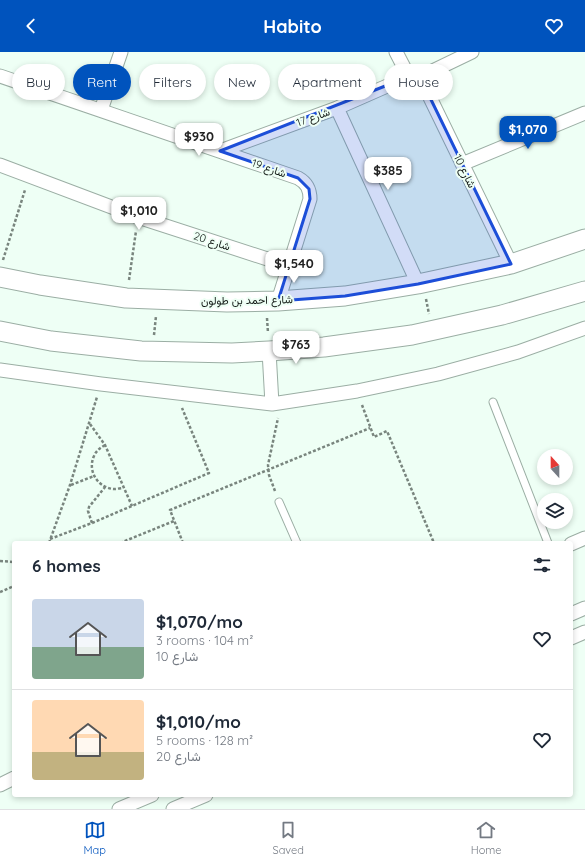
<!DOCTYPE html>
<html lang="en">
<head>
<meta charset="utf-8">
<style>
	:root { --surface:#fff; --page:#f2f2f3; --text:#1f2937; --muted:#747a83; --line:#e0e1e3; --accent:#0053bd }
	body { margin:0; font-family:Quicksand,Vazirmatn,sans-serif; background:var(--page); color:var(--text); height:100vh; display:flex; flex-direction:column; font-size:15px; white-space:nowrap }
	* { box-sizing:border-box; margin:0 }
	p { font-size:13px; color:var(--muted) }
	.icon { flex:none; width:22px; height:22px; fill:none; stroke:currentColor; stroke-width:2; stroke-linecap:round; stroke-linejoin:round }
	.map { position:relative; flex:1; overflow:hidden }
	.drawer { position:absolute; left:12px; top:489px; width:561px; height:256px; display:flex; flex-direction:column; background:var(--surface); border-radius:4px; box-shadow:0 2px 6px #0003 }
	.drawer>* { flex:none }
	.banner { position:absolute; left:12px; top:12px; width:561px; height:36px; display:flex; gap:8px }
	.needle { width:26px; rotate:339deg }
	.buttons { position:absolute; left:537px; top:397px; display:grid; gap:8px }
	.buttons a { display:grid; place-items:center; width:36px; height:36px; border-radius:50%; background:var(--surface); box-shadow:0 2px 6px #0003; font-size:20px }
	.price { position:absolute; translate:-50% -34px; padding:0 9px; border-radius:8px; background:#fff; color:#222; font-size:13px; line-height:26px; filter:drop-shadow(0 1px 2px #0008) }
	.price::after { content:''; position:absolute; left:50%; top:24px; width:12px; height:9px; margin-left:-6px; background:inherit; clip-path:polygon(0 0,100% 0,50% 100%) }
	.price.on { background:var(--accent); color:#fff }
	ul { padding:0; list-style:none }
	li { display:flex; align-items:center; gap:12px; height:100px; padding:0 20px }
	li+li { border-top:1px solid var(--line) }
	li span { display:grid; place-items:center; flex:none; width:112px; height:80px; border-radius:4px; color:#555 }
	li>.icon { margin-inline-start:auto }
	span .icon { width:48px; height:48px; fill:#fffc; stroke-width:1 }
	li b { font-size:17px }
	h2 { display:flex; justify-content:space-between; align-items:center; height:48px; padding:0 20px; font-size:17px }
	.pill { padding:0 14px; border-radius:18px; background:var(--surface); box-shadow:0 2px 6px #0003; font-size:14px; line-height:36px }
	.pill.on { background:var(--accent); color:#fff }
	header { display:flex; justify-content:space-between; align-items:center; height:52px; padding:0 20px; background:var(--accent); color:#fff; font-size:18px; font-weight:800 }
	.tab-bar { display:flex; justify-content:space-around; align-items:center; height:56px; border-top:1px solid var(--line); background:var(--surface); font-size:11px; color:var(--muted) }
	.tab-bar a { display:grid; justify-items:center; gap:2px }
	.tab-bar .on { color:var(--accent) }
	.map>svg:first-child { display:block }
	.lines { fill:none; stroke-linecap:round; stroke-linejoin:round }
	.lane-casing { stroke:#9baea4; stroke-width:9 }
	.street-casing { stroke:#9baea4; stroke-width:15 }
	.secondary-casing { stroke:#9baea4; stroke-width:21 }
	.path { stroke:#79857e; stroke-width:2.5; stroke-dasharray:3 2; stroke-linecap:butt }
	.lane { stroke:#fff; stroke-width:7 }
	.street { stroke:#fff; stroke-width:13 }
	.secondary { stroke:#fff; stroke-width:19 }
	.marked { fill:#1d4ed8; fill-opacity:0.2; stroke:#1d4ed8; stroke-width:3; stroke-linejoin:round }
	.labels { text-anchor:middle; stroke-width:4; stroke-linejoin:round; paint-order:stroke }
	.street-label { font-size:11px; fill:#121915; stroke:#eefff5 }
</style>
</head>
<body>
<header><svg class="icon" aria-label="back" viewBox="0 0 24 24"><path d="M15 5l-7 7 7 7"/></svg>Habito<svg class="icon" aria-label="heart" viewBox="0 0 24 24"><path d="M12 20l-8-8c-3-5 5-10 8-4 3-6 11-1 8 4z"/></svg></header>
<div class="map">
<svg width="585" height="757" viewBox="0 0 585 757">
	<rect width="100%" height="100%" fill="#eefff5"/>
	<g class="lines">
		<defs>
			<path id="lane" d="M493,350L548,491
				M279,450L297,491"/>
			<path id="street" d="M396,0L410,27
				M0,24L298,126C307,131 310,137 310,147L278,249
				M420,25L511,212
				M337,56L418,232
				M101,58L121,0
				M220,99L337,56L403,27L420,25L472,0
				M462,112L585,61
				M0,113L138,165L289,214
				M269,299L272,352
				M0,318L101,332L272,352L357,339L438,322L518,300L585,276
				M571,492L585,486
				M571,562L585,556
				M571,586L585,580
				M0,733L14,726
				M119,757L152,743
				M173,757L206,743"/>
			<path id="secondary" d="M0,225L40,233L126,246L227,250L278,249L345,244L418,232L511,212L585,187
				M0,279L51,289L141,299L232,301L269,299L324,295L412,283L502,263L585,239"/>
		</defs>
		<use href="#lane" class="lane-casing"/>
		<use href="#street" class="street-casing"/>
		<use href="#secondary" class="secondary-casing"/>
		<path class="path" d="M3,208L25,138
			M129,228L136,179
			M426,247L429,262
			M267,266L268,281
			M154,283L156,264
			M362,353L374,385L387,379L434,491
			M90,372L105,393L132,454
			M105,393C100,396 96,399 94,404C87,419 98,436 114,437C117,437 121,436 123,436
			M71,433L94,424
			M275,439L269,423L268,413L278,366
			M92,471L88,459L89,455L105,435
			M50,487L92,471L209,421L182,356
			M49,491L70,433L97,345
			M120,491L174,469
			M183,491L170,458L370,376
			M0,509L14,510
			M0,540L14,534"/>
		<use href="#lane" class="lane"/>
		<use href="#street" class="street"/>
		<use href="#secondary" class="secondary"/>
	</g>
	<path class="marked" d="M420,25L511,212L418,232L345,244L278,249L310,147L309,137L298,126L220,99L403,27Z"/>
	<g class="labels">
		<g class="street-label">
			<text transform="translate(313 65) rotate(-20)" y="4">شارع 17</text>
			<text transform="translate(269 116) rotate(19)" y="4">شارع 19</text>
			<text transform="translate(465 119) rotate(64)" y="4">شارع 10</text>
			<text transform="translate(212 189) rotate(18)" y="4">شارع 20</text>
			<text transform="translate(247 248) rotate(-1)" y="4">شارع احمد بن طولون</text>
		</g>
	</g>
</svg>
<div class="buttons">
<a><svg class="needle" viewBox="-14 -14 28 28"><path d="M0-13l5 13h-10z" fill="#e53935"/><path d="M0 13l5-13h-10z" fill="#747a83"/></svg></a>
<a><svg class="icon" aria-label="layers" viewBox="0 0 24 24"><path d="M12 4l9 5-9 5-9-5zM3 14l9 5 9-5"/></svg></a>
</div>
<b class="price on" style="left:528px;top:98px">$1,070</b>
<b class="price" style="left:199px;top:105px">$930</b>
<b class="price" style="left:388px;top:139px">$385</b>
<b class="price" style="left:139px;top:179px">$1,010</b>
<b class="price" style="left:294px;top:232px">$1,540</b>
<b class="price" style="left:296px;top:313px">$763</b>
<div class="banner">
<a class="pill">Buy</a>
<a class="pill on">Rent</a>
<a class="pill">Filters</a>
<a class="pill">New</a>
<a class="pill">Apartment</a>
<a class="pill">House</a>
</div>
<section class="drawer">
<h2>6 homes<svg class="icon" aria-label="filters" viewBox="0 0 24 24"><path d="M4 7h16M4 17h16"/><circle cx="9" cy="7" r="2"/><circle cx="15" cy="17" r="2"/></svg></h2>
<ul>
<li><span style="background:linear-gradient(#c9d6e8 60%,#7fa58c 0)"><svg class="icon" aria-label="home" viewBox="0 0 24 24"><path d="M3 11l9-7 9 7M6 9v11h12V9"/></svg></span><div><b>$1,070/mo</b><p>3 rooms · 104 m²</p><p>شارع 10</p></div><svg class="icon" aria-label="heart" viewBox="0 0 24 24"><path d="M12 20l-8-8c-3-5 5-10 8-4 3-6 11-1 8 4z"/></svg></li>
<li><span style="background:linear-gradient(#ffd9b3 65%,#c2b280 0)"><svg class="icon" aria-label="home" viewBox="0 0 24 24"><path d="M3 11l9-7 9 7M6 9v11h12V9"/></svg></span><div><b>$1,010/mo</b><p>5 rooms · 128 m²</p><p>شارع 20</p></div><svg class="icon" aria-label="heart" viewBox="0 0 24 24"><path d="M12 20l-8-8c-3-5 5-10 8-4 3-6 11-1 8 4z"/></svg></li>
</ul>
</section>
</div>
<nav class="tab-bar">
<a class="on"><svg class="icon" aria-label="map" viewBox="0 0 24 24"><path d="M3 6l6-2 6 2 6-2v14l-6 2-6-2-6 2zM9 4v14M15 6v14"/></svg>Map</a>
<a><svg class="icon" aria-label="saved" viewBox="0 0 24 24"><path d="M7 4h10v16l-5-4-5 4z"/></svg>Saved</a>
<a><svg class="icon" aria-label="home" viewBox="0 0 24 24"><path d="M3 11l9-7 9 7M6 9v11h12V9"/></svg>Home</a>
</nav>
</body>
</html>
